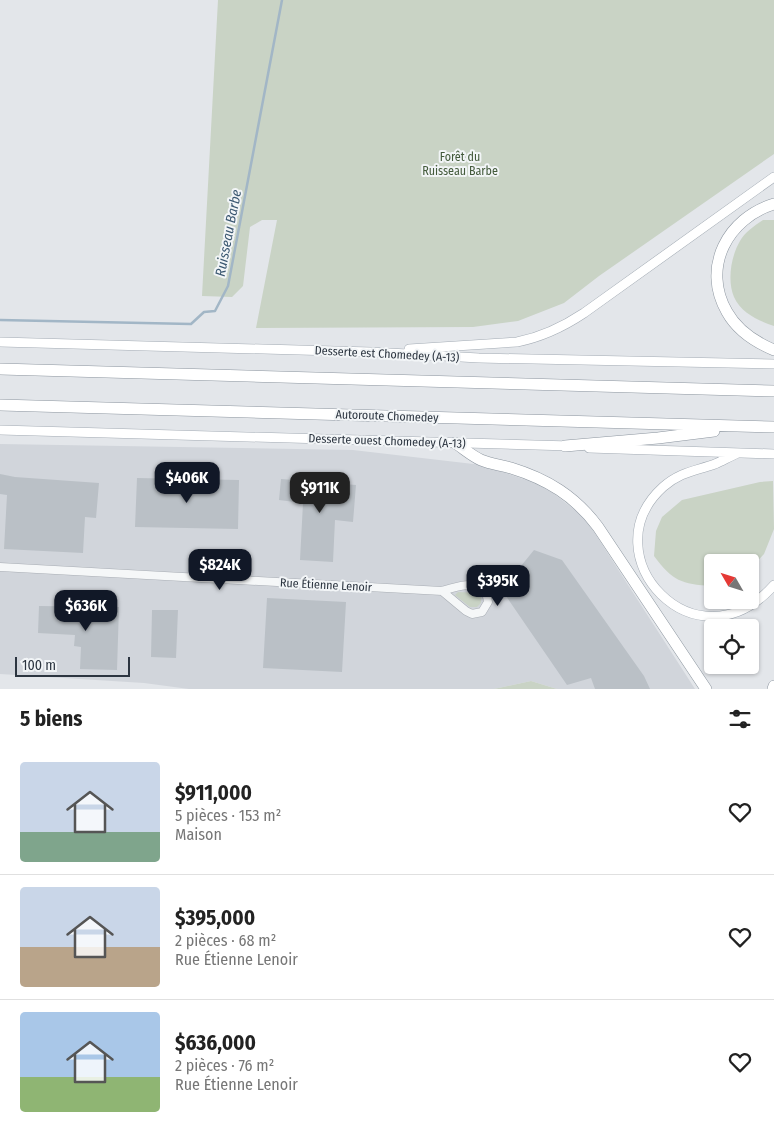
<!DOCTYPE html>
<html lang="fr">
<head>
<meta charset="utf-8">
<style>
	:root { --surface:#fff; --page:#f6f6f6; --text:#222; --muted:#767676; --line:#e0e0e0; --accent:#111827 }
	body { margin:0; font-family:"Fira Sans Condensed",sans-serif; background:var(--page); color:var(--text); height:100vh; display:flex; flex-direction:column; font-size:19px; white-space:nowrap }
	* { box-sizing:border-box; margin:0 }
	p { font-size:16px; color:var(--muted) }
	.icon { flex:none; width:28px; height:28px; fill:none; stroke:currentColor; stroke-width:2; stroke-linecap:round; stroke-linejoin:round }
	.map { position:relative; height:689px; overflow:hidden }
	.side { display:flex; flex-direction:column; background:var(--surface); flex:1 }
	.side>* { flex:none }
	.needle { width:32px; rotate:309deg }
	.fabs { position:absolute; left:704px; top:554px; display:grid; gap:10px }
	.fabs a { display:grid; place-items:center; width:55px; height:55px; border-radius:5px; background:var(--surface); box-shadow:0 1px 4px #0004; font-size:25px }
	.scale { position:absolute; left:15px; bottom:12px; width:115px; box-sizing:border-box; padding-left:5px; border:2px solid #2c3540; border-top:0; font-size:14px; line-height:18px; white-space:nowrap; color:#2c3540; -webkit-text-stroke:4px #f2f5f7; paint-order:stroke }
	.price { position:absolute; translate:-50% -42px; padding:0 11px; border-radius:10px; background:var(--accent); color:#fff; font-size:16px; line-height:32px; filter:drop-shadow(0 1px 2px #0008) }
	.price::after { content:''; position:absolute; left:50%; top:30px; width:15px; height:11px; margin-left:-8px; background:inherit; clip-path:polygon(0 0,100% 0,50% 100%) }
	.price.active { background:#222; color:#fff }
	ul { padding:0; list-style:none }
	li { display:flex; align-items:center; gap:15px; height:125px; padding:0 20px }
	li+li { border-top:1px solid var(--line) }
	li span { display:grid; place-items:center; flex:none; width:140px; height:100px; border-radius:5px; color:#555 }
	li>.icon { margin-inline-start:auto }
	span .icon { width:60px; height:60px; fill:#fffc; stroke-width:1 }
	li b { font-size:21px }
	h2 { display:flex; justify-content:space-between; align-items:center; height:60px; padding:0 20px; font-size:21px }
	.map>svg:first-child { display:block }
	.built { fill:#d1d5db }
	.green { fill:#c9d3c5 }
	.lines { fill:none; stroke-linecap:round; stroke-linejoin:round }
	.stream { stroke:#a2b6c6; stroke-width:2.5 }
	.building { fill:#bac0c6 }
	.minor-casing { stroke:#a8adb4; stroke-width:9 }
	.major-casing { stroke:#a3abb4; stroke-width:10 }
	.highway-casing { stroke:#8c959f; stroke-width:12 }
	.minor { stroke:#f5f7f8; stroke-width:8 }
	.major { stroke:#fff; stroke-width:9 }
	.highway { stroke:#fff; stroke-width:11 }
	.labels { text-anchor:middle; stroke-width:4; stroke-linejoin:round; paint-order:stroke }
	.park-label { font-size:12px; fill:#435a3b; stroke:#f2f5f7 }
	.street-label { font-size:12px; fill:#2c3540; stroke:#f2f5f7 }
	.water-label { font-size:14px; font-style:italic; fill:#3a5770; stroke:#f2f5f7 }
</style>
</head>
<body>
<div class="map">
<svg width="774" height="689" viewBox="0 0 774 689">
	<rect width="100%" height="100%" fill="#e3e6ea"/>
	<path class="built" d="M0,444L353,450L482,465L544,486L585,518L695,689H557L531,681L494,689H189L144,683L0,674Z"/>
	<path class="green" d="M218,0H774V154L599,276L564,303L518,321L473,327L256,328L277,220H262L250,227L243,286L232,297L202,296Z
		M763,220H774V326C759,321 741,313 734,297C727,281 731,256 740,241C745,232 754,226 763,220Z
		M773,481L774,529L764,554L750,569V562H712V586C681,584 673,581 654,556L656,531L662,517L682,500L760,482Z
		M458,592L478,593L481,597V603L477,607H470L455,595Z
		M531,681L557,689H494Z"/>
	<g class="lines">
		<path class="stream" d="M0,320L191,324L204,312L215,311L228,286L282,0"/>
	</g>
	<path class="building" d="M0,474L15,477L99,483L96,518L85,517L83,553L4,549L7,495L0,494Z
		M137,478L239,480L238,529L135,527Z
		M281,479L356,485L353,522L335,520L333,562L300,560L303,503L279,500Z
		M534,550L562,560L644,676L650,689H595L591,678L567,685L506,596L510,594L504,587Z
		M267,598L346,602L342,672L263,668Z
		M39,606L119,607L117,670L80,669L81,647L74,646L75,635L38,633Z
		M152,610H178L176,658L151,657Z"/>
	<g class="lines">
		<defs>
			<path id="minor" d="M0,567L442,591C455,587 475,580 486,591L488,602L482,612L472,614L466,611L442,591"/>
			<path id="major" d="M0,342L371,352L479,358L774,364
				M409,349L517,342C542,337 563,327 584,313L774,177
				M0,430L571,446
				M589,448L774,454
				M736,454C729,457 722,461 715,464C695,471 680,472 663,487C588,555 696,673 774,585"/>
			<path id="highway" d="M774,204C728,218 701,267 727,312C737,330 755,342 774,350
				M0,369L774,391
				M0,405L774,427
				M455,443C463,448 472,456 481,460C490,464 501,465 511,468C547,479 575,496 598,527L706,689
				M565,446L658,438L714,431
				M773,689L774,686"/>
		</defs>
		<use href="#minor" class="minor-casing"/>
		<use href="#major" class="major-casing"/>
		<use href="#highway" class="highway-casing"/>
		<use href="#minor" class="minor"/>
		<use href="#major" class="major"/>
		<use href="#highway" class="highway"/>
	</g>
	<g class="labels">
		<g class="park-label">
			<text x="460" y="161">Forêt du<tspan x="460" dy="14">Ruisseau Barbe</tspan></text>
		</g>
		<g class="street-label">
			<text transform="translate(387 354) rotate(3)" y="4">Desserte est Chomedey (A-13)</text>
			<text transform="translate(387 416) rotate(2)" y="4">Autoroute Chomedey</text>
			<text transform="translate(387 441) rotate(2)" y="4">Desserte ouest Chomedey (A-13)</text>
			<text transform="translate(326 585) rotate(3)" y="4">Rue Étienne Lenoir</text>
		</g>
		<g class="water-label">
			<text transform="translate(228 233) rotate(-79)" y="5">Ruisseau Barbe</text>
		</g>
	</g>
</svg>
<div class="fabs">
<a><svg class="needle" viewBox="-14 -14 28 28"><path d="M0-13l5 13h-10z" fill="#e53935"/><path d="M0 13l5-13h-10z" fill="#767676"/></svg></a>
<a><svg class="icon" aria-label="locate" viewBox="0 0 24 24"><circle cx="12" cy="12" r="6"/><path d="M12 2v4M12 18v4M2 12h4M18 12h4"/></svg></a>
</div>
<div class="scale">100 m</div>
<b class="price" style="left:187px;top:504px">$406K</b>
<b class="price active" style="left:320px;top:514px">$911K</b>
<b class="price" style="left:220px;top:591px">$824K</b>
<b class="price" style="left:498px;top:607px">$395K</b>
<b class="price" style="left:86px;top:632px">$636K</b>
</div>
<section class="side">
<h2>5 biens<svg class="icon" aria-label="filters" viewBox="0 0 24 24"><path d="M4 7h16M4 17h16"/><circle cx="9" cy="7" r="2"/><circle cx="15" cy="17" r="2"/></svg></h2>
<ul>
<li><span style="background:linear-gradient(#c9d6e8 70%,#7fa58c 0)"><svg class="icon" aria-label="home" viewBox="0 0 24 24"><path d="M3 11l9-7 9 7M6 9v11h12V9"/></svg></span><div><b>$911,000</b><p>5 pièces · 153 m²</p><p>Maison</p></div><svg class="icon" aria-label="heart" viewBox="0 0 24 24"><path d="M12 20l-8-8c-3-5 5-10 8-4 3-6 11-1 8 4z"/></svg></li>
<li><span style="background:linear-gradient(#c9d6e8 60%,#b9a48a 0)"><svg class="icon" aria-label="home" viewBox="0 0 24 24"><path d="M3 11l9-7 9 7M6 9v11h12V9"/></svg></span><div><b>$395,000</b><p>2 pièces · 68 m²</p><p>Rue Étienne Lenoir</p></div><svg class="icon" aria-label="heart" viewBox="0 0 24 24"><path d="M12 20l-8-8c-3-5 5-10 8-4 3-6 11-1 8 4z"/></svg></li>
<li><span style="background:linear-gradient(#a9c7e8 65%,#8fb573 0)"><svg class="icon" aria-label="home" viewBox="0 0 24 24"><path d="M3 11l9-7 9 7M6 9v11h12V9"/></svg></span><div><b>$636,000</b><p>2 pièces · 76 m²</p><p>Rue Étienne Lenoir</p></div><svg class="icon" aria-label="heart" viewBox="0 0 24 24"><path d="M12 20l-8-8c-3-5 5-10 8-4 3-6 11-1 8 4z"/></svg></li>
</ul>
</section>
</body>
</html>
